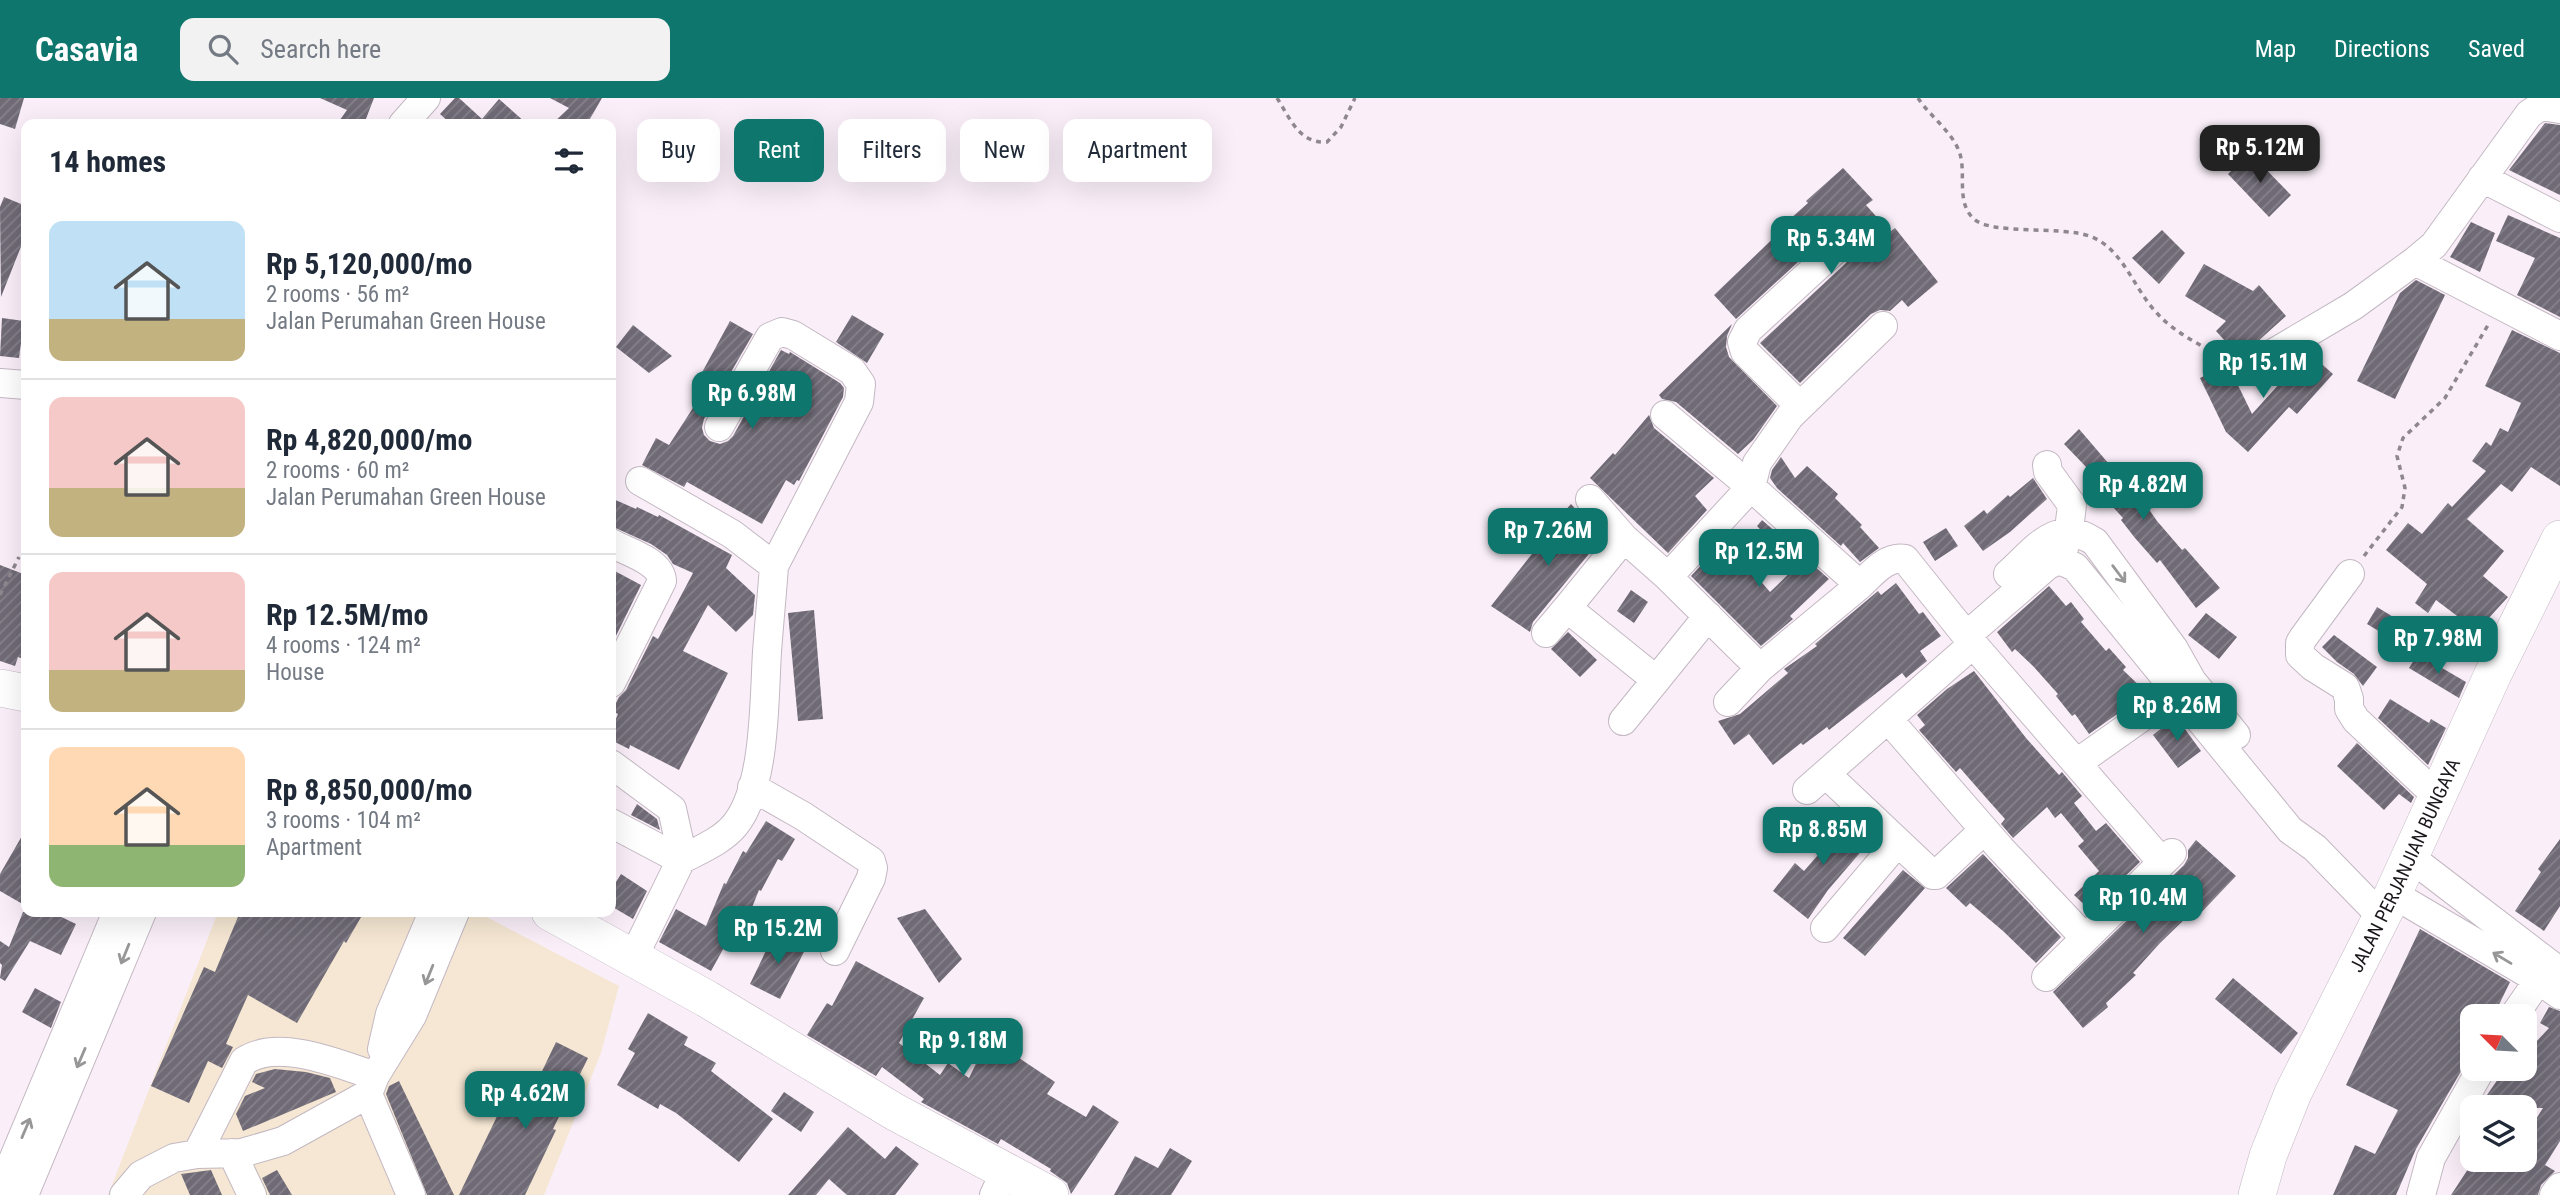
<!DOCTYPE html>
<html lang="en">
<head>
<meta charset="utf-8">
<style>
	:root { --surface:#fff; --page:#f2f2f3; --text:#1f2937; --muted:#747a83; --line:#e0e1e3; --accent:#0f766e }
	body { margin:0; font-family:"Roboto Condensed",sans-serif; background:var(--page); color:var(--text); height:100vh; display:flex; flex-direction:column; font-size:26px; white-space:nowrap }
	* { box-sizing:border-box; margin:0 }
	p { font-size:23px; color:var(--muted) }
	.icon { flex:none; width:38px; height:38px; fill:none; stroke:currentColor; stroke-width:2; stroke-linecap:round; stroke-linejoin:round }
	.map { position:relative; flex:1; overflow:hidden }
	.sheet { position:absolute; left:21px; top:21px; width:595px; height:798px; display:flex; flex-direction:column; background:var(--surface); border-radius:14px; box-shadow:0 7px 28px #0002 }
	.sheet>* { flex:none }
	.top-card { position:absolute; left:637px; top:21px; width:665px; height:63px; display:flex; gap:14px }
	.needle { width:46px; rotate:294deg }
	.controls { position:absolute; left:2460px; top:906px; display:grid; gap:14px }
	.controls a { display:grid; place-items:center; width:77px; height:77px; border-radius:14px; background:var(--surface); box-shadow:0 7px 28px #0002; font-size:35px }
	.price { position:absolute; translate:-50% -60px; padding:0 16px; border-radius:14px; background:var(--accent); color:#fff; font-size:23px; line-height:46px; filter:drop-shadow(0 2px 4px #0008) }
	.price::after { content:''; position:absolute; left:50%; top:42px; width:21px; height:16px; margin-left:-10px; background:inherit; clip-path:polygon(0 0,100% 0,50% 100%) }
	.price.current { background:#222; color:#fff }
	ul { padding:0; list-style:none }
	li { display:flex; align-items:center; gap:21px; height:175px; padding:0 28px }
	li+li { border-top:2px solid var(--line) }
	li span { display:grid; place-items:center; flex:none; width:196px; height:140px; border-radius:14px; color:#555 }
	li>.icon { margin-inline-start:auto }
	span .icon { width:84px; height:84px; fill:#fffc; stroke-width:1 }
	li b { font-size:30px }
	h2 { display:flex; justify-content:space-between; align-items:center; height:84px; padding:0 28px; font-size:30px }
	.tag { padding:0 24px; border-radius:14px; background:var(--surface); box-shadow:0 7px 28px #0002; font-size:24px; line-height:63px }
	.tag.current { background:var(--accent); color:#fff }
	header { display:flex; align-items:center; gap:42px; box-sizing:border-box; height:98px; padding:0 35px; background:var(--accent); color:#fff }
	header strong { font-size:33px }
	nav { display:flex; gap:38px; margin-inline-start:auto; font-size:24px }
	.search { width:490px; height:63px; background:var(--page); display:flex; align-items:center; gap:18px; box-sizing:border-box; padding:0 24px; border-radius:14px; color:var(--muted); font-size:26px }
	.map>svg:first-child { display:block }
	.education { fill:#f5e7d3 }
	.building { fill:url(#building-hatch) }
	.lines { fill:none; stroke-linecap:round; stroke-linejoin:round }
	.minor-casing { stroke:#c3b8c2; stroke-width:30 }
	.major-casing { stroke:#c3b8c2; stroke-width:38 }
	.path { stroke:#8f878e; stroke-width:3.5; stroke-dasharray:5 5; stroke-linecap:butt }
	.minor { stroke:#fff; stroke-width:28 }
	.major { stroke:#fff; stroke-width:37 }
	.oneway { stroke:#989798 }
	.labels { text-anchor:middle; stroke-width:5; stroke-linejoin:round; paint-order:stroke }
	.street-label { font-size:19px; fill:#1b171b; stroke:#fff }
</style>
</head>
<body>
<header>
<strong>Casavia</strong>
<div class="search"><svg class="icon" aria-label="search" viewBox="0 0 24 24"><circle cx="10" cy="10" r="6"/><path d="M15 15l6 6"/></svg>Search here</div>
<nav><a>Map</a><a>Directions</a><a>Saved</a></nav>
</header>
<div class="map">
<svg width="2560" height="1097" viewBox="0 0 2560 1097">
	<defs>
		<pattern id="building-hatch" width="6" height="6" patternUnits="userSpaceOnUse" patternTransform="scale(1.75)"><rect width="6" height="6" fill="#6f6a76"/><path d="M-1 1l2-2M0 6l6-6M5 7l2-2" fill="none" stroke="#86828b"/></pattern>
	</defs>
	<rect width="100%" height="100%" fill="#faeff9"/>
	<path class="education" d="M218,814H477L619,888L601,955L544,1097H108Z"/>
	<path class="building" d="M0,0H24L15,31L0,26Z
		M320,0H374L364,26H337L347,12Z
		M455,0H459L482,21L499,1L527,26H451L440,16Z
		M550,0H602L587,26H552L569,10Z
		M2545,25L2560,27V97L2509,72Z
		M2250,55L2291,97L2269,119L2228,76Z
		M1843,70L1873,102L1866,107L1890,134L1895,130L1938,184L1908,209L1902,202L1890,213L1880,212L1871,216L1800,285L1760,245L1846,165L1850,159V150L1846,141L1840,137H1831L1823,141L1736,221L1714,197L1783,131L1781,129L1808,105L1806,103Z
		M4,99L26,108V136L1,199L0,109Z
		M2508,117L2560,140V219L2517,197L2535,160L2496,143Z
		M2471,124L2495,135L2480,174L2450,159Z
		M2162,132L2185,155L2159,186L2132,160Z
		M2204,166L2253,193L2259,187L2286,218L2256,245L2250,246L2225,243L2216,233L2226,223L2185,198Z
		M2416,182L2445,197L2395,301L2357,283L2400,195Z
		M852,217L884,236L867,265L836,244Z
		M2,220L24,223L19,260L0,258Z
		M730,223L753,236L704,321L702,330L704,337L710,343L720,346L728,343L733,338L781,252L789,256L790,254L840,285L844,290L843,299L799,383L797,382L794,387L786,382L762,426L687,384L684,389L642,367L656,340L669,347L691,313L707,285L699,280Z
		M1732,226L1727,238L1726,249L1729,259L1777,308L1753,342L1738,356L1676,304L1662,301L1659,297Z
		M633,227L672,258L649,275L616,249Z
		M2512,232L2560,255V388L2531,369L2512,394L2501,386L2467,421L2504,453L2483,478L2508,499L2477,533L2436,502L2428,515L2415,505L2427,486L2386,452L2408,425L2422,436L2448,405L2452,409L2486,373L2472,363L2486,344L2491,348L2500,330L2508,334L2521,305L2485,288Z
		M2308,254L2333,276L2297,316L2289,309L2248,354L2226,334L2200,280L2214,273L2233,277L2252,316Z
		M1649,317L1654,330L1714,380L1695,398L1707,412L1668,455L1590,380L1613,355L1615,357Z
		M2079,331L2121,380L2125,376L2142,395L2139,397L2157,423L2182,452L2185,450L2220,490L2196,510L2160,462L2157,465L2135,440L2121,422L2123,420L2102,397L2086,372L2088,371L2064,346Z
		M1781,359L1795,380L1807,368L1838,396L1835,400L1862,427L1860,429L1879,450L1860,464L1843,445L1841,448L1777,390L1770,380L1772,372Z
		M2033,380L2047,401L2010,434L1983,453L1964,428L1984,412L1987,416L2008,397L2010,399Z
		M611,400L636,411L637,409L658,419L659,417L732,457L726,470L755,497L753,517L736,534L708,507L683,553L728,575L679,672L630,647L629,651L611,642V632L618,616L612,613L619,599L626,592L653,538L658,541L693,475L673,466L667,457L651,446L611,428Z
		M1571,406L1602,440L1533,524L1530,534L1491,508L1543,442L1541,440Z
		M1762,422L1829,481L1790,518L1793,521L1761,548L1691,478L1720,447L1751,472L1770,494L1796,469L1757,428Z
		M1946,430L1958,448L1935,463L1923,444Z
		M0,467L26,477V562L18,559L15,568L0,563Z
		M611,471L641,487L611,548Z
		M1896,485L1919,516L1923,514L1941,538L1920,553L1927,563L1906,580L1902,575L1829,632L1827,629L1803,647L1801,645L1773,667L1749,636L1734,647L1718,623L1740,616L1788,575L1784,571L1817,548L1815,546L1878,493L1881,497Z
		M2049,488L2066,508L2071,504L2084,521L2081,524L2106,553L2109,550L2126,569L2123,572L2144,592L2130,607L2089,636L2075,616L2072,618L2056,598L2058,596L2033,568L2015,551L2012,554L1997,534Z
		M1631,492L1648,504L1634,525L1617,513Z
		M2377,509L2408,528L2397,544L2367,526Z
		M814,512L823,621L798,623L788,515Z
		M2206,515L2237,539L2219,561L2188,537Z
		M1568,534L1597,562L1580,579L1551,551Z
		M2334,537L2377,569L2363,588L2354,576L2337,564L2322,549Z
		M2418,556L2466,584L2459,600L2409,570Z
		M1974,573L2026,640L2059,677L2062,674L2082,698L2074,705L2096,733L2106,725L2140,764L2090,812L2074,797L2099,773L2078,748L2084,743L2061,715L2055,720L2047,709L2013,740L2001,726L2005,721L1988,702L1960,670L1956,674L1919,632L1925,627L1917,617L1947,591Z
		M2390,601L2429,625L2431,621L2446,630L2428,667L2378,620Z
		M2176,619L2201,653L2178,670L2153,637Z
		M2357,645L2414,699L2411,705L2399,696L2384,712L2337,668Z
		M637,706L657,721L660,732L631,717Z
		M1841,713L1871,742L1828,792L1808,821L1773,793L1795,765L1804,773L1832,741L1823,733Z
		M766,723L795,741L782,763L778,761L761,793L759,792L747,822L741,819L711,873L659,844L676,811L706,828L724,785L726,786L743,753L746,755Z
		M26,731V808L0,793V776Z
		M2560,741V808L2544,833L2515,813L2541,774L2538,771Z
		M2196,742L2236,778L2194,822L2189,817L2160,845L2133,875L2136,877L2106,905L2108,909L2083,930L2053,894L2184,767L2188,760V752Z
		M1983,756L2061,839L2036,865L2003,833L1970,805L1966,809L1946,790Z
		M1903,772L1925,790L1865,858L1843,840Z
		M621,776L647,793L633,821L611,808V792Z
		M925,811L962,861L939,885L897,820Z
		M23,814H51L76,826L61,857L30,843L5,883L0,880L2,867L0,865V843L9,849Z
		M240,814H364L346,845L344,843L297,925L248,897L226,946L233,949L231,953L222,970L208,963L189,1005L151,988L204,869L215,874Z
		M2420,831L2510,884L2493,919H2473V957L2467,963L2416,1051L2396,1097H2333L2355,1047L2375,1056L2398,1012L2346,987Z
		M775,834L806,850L780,901L750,886Z
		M856,863L924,900L899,945L940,977L948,965L969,980L989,939L1012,951L1010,954L1055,984L1047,996L1086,1019L1093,1007L1119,1024L1071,1096L1067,1085L1050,1073L1051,1071L1001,1041L998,1046L921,1004L924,1001L882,969L876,978L807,937L827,905L832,908Z
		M2233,880L2298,935L2281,956L2215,901Z
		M35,890L61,904L51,930L22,914Z
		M2549,909L2560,913V1043L2545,1067L2555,1073L2541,1087L2538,1097H2451L2474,1062H2525V1039L2543,1010H2478L2505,971H2525V956L2549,930L2540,925Z
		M648,915L688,939L684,947L716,965L711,973L773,1021L739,1064L676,1015L660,1006L658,1011L617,987L635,955L628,951Z
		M556,944L588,960L553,1031L556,1032L525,1097H459L503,1006L522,1015Z
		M275,971L306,974L330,980L336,994L243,1033L236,1016L245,998L265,990L252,984L256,976Z
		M399,983L454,1097H427L386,996L389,988Z
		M784,994L814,1014L801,1034L771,1013Z
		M848,1029L885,1061L896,1048L919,1066L895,1097H847L829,1081L816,1097H788Z
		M1170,1050L1192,1063L1171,1097H1114L1135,1058L1158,1070Z
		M211,1072L222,1097H190L181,1076Z
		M277,1072L292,1097H270L262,1080Z"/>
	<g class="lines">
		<defs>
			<path id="minor" d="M403,26L426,0
				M2482,80L2560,120
				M2415,163L2434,147L2529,16L2541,8L2560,11
				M2222,259L2250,263L2265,260L2353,208L2415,163L2560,238
				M0,285L26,287
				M1800,308L1745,254L1742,244L1748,232L1834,153
				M1665,317L1751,389L1860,487L1760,570L1728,604
				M719,329L770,239L782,234L793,237L852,273L861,286L859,304L774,468
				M2047,367L2048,374L2072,407L2069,432L2064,450
				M1590,401L1624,440L1668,479L1760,570
				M1624,440L1567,510L1655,581
				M611,445C627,454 661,463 662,483L611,585
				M2008,476C2035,452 2057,418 2095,444L2174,551L2192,583L2236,637
				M2350,476L2303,540L2300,545V557L2313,569L2345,589L2349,601V611L2356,622L2437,698
				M1668,479L1751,389L1757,365L1790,318L1883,228
				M1546,535L1567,510
				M1966,538L2048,467L2059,462L2075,469L2290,732L2315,750L2381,818
				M1973,546L2162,764
				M1888,621L2001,751L2085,840
				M1623,623L1708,518
				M2077,665L2190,585
				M611,666L672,711L680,747L681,762L633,860
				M1826,676L1933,777H1936L1984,732
				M752,689L803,718L871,763L873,770L871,780L835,853
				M1807,692L1973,546L1905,461C1887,457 1872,476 1860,487
				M611,725L681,762C699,752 722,743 735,727C766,689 764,602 767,554C769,526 772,497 774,468L732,436L640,383
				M2410,759L2560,874
				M2393,796L2539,882L2560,897
				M1825,830L1898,744
				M2046,879L2172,755
				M2513,919L2549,867
				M382,951L390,916L433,814
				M232,1055L252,1097
				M197,1056L244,963C279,940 339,966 375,978
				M0,1093L117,814
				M24,1097L142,814
				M124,1097L141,1077L174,1060L197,1056L242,1055L283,1043L368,996
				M411,1097L368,996L375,978L412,918L455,814
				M994,1097L1005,1074
				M2421,1097L2431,1060L2481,971
				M2554,1097L2560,1089"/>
			<g id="major">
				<path d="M0,590L26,595"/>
				<path d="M550,814L707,901L895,1014L1050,1097"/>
				<path id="s1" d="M2257,1097L2268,1058L2293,995L2393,796L2493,576L2560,441"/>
			</g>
		</defs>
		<use href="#minor" class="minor-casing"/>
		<use href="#major" class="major-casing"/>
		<path class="path" d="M1277,0C1290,20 1299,46 1327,44L1341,29L1355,0
			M1918,0C1931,20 1956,36 1961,60C1965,80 1957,106 1974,121C1991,137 2063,128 2089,138C2122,149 2133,189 2155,213C2168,228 2184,238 2202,248
			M2364,458L2402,409L2405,390L2397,358L2403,340L2445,300L2488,227
			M0,497L19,459"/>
		<use href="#minor" class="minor"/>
		<use href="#major" class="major"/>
	</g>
	<defs><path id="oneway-shaft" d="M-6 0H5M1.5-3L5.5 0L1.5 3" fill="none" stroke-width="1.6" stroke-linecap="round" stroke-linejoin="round" transform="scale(1.75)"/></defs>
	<g class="oneway">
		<use href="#oneway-shaft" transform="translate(2119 476) rotate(53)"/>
		<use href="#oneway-shaft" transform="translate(125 856) rotate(112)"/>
		<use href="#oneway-shaft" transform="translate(2502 860) rotate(-149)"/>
		<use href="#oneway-shaft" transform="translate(429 877) rotate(112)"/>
		<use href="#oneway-shaft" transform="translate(81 960) rotate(113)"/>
		<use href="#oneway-shaft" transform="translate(26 1030) rotate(-67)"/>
	</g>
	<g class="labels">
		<g class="street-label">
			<text dy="7" stroke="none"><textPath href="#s1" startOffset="362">JALAN PERJANJIAN BUNGAYA</textPath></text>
		</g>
	</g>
</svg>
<div class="controls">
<a><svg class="needle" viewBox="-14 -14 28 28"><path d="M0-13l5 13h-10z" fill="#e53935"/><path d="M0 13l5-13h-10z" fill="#747a83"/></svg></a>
<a><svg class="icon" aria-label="layers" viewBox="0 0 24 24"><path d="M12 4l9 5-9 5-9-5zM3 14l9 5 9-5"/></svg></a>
</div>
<b class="price current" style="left:2260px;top:87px">Rp 5.12M</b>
<b class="price" style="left:1831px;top:178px">Rp 5.34M</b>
<b class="price" style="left:2263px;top:302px">Rp 15.1M</b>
<b class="price" style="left:752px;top:333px">Rp 6.98M</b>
<b class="price" style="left:2143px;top:424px">Rp 4.82M</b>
<b class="price" style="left:1548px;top:470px">Rp 7.26M</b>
<b class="price" style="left:1759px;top:491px">Rp 12.5M</b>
<b class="price" style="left:2438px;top:578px">Rp 7.98M</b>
<b class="price" style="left:2177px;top:645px">Rp 8.26M</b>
<b class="price" style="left:1823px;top:769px">Rp 8.85M</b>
<b class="price" style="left:2143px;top:837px">Rp 10.4M</b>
<b class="price" style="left:778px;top:868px">Rp 15.2M</b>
<b class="price" style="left:963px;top:980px">Rp 9.18M</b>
<b class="price" style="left:525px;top:1033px">Rp 4.62M</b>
<div class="top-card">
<a class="tag">Buy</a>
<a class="tag current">Rent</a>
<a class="tag">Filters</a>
<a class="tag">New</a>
<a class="tag">Apartment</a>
</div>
<section class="sheet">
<h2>14 homes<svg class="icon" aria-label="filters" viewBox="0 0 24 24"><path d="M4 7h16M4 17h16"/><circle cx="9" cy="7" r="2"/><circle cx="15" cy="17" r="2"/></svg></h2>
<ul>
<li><span style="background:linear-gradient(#bfe0f5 70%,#c2b280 0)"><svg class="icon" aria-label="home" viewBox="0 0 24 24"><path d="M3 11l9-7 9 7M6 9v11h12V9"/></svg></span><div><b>Rp 5,120,000/mo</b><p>2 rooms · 56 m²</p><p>Jalan Perumahan Green House</p></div></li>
<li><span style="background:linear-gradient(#f6c9c9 65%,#c2b280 0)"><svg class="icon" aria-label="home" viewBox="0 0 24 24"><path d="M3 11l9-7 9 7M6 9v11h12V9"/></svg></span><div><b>Rp 4,820,000/mo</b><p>2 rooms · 60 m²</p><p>Jalan Perumahan Green House</p></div></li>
<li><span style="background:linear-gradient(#f6c9c9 70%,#c2b280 0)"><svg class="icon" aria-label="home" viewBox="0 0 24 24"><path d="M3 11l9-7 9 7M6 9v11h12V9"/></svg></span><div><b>Rp 12.5M/mo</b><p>4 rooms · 124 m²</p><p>House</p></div></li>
<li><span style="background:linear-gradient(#ffd9b3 70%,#8fb573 0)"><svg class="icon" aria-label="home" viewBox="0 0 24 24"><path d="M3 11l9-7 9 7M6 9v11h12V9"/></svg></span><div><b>Rp 8,850,000/mo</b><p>3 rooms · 104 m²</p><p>Apartment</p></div></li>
</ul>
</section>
</div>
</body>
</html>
